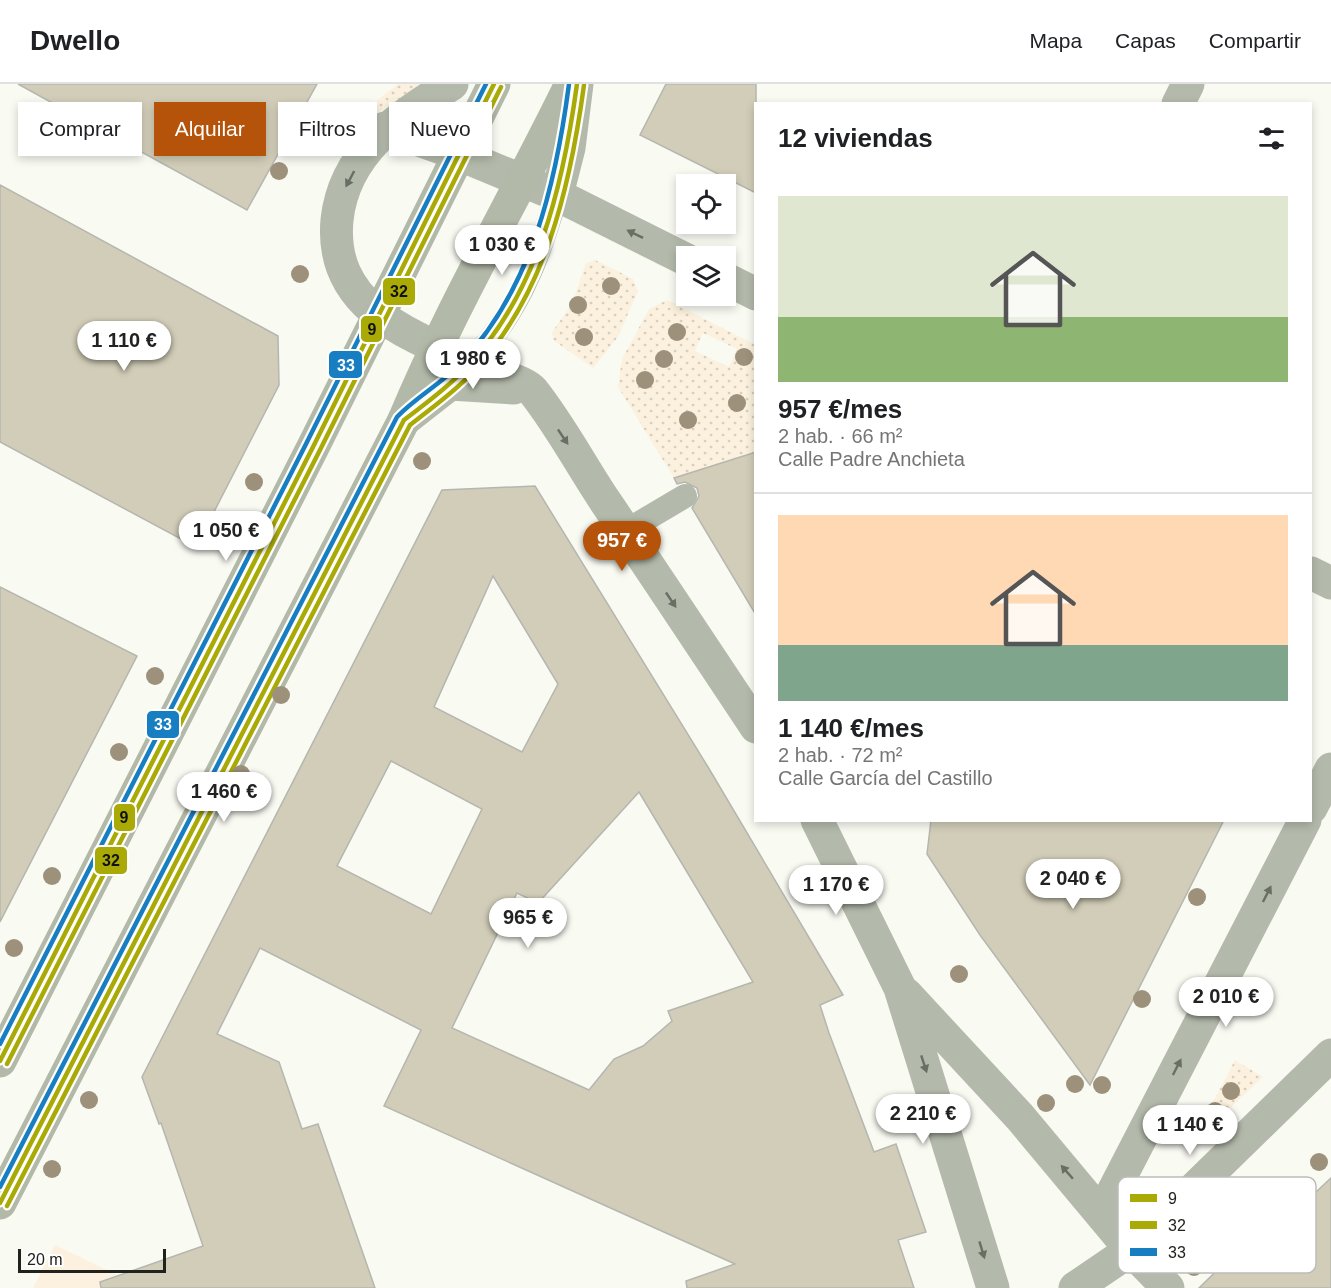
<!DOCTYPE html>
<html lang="es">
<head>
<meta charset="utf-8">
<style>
	:root { --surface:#fff; --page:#f6f6f6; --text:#202124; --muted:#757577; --line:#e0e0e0; --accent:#b45309 }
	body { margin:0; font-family:Helvetica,sans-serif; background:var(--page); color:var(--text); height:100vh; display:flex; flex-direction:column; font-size:22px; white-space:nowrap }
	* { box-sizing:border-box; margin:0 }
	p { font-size:20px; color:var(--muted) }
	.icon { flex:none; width:33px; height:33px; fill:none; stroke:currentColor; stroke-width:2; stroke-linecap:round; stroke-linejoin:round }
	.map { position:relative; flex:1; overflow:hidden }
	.sheet { position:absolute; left:754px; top:18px; width:558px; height:720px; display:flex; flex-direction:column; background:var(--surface); border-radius:0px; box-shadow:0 3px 9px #0003 }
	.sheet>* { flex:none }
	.hud { position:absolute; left:18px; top:18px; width:570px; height:54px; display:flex; gap:12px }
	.buttons { position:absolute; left:676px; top:90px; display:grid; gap:12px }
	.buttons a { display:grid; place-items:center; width:60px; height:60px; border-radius:0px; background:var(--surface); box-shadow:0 3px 9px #0003; font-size:30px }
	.scale { position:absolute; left:18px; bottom:15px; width:148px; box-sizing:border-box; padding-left:6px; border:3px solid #21221c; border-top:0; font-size:16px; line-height:21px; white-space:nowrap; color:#21221c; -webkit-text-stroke:4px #fff; paint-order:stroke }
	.price { position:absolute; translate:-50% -51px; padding:0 14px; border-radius:21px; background:#fff; color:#222; font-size:20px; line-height:39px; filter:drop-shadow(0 2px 3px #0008) }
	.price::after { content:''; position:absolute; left:50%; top:36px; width:18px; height:14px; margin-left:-9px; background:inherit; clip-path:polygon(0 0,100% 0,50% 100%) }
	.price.current { background:var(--accent); color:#fff }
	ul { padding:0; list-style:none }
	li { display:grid; align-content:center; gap:12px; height:318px; padding:0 24px }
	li+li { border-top:2px solid var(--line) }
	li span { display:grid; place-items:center; height:186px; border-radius:0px; color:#555 }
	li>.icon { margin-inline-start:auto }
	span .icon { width:108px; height:108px; fill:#fffc; stroke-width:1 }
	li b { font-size:26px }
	h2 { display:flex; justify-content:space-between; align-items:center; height:72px; padding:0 24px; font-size:26px }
	.chip { padding:0 21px; border-radius:0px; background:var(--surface); box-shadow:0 3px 9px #0003; font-size:21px; line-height:54px }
	.chip.current { background:var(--accent); color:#fff }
	header { display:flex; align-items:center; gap:36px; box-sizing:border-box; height:84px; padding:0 30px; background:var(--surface); border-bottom:2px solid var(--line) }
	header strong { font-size:28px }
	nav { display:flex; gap:33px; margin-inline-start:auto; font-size:21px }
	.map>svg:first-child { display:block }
	.grass { fill:url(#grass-dots); fill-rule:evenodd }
	.pitch { fill:#fbf1de }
	.building { fill:#d1cdb8; stroke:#b6b6b0; stroke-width:1.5; fill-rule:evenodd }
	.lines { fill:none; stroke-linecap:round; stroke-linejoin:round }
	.lane { stroke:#b3baab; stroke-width:24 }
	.street { stroke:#b3baab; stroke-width:33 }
	.secondary { stroke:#b2b9a8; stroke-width:33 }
	.bus-1-casing { stroke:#fff; stroke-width:9 }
	.bus-2-casing { stroke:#fff; stroke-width:9 }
	.bus-3-casing { stroke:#fff; stroke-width:9 }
	.bus-1 { stroke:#aaaa06; stroke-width:4.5 }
	.bus-2 { stroke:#aaaa06; stroke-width:4.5 }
	.bus-3 { stroke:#187ec2; stroke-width:4.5 }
	.tree { fill:#9d917b }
	.oneway { fill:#6a6e64 }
	.key { fill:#fff; stroke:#bcbdbb; stroke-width:1.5 }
	.key-label { font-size:16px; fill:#21221c }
	.line-badge { stroke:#fff; stroke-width:2 }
	.badge-label { font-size:16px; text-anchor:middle; font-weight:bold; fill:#fff }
	.pale-badge-label { font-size:16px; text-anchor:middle; font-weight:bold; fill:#111 }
</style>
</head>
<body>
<header>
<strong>Dwello</strong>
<nav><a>Mapa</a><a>Capas</a><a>Compartir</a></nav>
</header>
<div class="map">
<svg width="1331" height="1204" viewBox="0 0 1331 1204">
	<defs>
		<pattern id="grass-dots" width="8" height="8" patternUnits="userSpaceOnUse" patternTransform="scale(1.5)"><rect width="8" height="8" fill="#fbf1de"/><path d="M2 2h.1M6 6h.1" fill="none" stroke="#d7cebe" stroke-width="1.8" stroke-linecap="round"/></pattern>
	</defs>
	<rect width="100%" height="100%" fill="#f9faf2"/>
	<path class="grass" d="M398,0H423L381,27L365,42L357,35L376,17Z
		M595,176L633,195L638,207L618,253L593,284L553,256L552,248L572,220L586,179Z
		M667,216L756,261V368L674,394L618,303L622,275L649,225ZM703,249L737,265L729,283L695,267Z
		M1235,976L1263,993L1207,1046L1200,1043Z"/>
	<path class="pitch" d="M55,1161L144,1204H33Z"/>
	<path class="building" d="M18,0H317L247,126Z
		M666,0H756V109L640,51Z
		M0,101L278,252L279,301L196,463L0,358Z
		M756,368V531L692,424L699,412L697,404L685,398L677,400L674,394Z
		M535,402L708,683L843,911L820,921L829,949L874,1068L896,1060L926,1148L898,1156L914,1204H687L686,1197L735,1180L384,1022L421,946L260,864L217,950L279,978L302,1045L318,1040L375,1204H101L100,1198L203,1162L161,1039L159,1040L142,993L442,406ZM493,492L558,600L522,668L434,623ZM391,677L482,725L431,830L337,782ZM639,708L753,898L668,927L672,937L643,962L614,975L589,1006L452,944L517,809L538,819Z
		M0,503L137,572L0,838Z
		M931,736H1224L1090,1001L980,851L927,770Z
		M1331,1094V1204H1199L1261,1143L1264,1146L1294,1115L1301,1122Z"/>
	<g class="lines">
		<path class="lane" d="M460,290C488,263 514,225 529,190C541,165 548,137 557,111
			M626,447L685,412"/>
		<path class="street" d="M452,0C399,32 344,68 337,136C328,233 428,257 497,289C507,294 525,298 533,307C560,341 581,381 605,417C656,492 706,568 756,643
			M1178,20L1188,0
			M385,44L458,70L557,111L687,176
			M557,111L569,64L577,0
			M726,195L756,210
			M404,336L450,300L514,304
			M1311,489L1331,499
			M1311,724L1331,685
			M817,736L900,904L993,1204
			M906,910L1020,1033L1131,1166L1168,1204
			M1102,1129L1305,736
			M1075,1204L1131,1166L1331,971"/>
		<path class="secondary" d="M0,977L313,363L494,0
			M0,1119L404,336C452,221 516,113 571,0"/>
		<defs>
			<path id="bus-1" d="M0,977L313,363L494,0
				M0,1119L404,336C425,320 446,305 464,286C538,210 563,102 577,0"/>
			<path id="bus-2" d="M7,980L320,366L501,3
				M7,1122L410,341C430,325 452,310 470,291C545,214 570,104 584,1"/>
			<path id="bus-3" d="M0,960L306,360L486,0
				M0,1103L397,333C416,313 441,300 460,280C532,205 556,99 569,0"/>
		</defs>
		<use href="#bus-1" class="bus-1-casing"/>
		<use href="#bus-2" class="bus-2-casing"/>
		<use href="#bus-3" class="bus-3-casing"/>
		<use href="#bus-1" class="bus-1"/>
		<use href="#bus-2" class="bus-2"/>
		<use href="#bus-3" class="bus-3"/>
	</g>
	<g class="tree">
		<circle cx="347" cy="54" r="9"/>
		<circle cx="279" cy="87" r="9"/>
		<circle cx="300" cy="190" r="9"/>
		<circle cx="611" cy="202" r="9"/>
		<circle cx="578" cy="221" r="9"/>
		<circle cx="677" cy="248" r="9"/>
		<circle cx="584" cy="253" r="9"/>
		<circle cx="744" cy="273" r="9"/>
		<circle cx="664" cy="275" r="9"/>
		<circle cx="645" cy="296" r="9"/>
		<circle cx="737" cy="319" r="9"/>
		<circle cx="688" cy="336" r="9"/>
		<circle cx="422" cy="377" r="9"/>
		<circle cx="254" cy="398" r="9"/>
		<circle cx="155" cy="592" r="9"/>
		<circle cx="281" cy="611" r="9"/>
		<circle cx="119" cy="668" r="9"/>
		<circle cx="241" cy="690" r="9"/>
		<circle cx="52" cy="792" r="9"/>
		<circle cx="1197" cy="813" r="9"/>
		<circle cx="14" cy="864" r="9"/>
		<circle cx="959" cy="890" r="9"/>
		<circle cx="1142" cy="915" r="9"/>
		<circle cx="1075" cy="1000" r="9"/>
		<circle cx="1102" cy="1001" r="9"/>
		<circle cx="1231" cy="1007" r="9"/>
		<circle cx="89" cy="1016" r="9"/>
		<circle cx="1046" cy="1019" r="9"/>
		<circle cx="1215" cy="1027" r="9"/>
		<circle cx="1319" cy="1078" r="9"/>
		<circle cx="52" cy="1085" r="9"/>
		<circle cx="1194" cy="1183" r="9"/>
	</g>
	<defs><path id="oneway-solid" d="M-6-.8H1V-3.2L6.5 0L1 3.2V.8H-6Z" transform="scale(1.5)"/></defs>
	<g class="oneway">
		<use href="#oneway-solid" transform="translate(350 95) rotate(118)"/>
		<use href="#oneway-solid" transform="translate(635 150) rotate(-154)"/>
		<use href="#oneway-solid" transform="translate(563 353) rotate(56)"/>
		<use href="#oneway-solid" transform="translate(671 516) rotate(56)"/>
		<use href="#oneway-solid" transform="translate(1267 810) rotate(-63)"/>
		<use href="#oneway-solid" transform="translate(924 980) rotate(72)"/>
		<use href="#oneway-solid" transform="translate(1177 983) rotate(-63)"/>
		<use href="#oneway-solid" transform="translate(1067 1088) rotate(-131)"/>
		<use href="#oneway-solid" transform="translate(982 1166) rotate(73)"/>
	</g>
	<rect x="1118" y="1093" width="198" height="96" rx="9" class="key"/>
	<rect x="1130" y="1110" width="27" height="8" fill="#aaaa06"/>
	<rect x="1130" y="1137" width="27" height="8" fill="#aaaa06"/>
	<rect x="1130" y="1164" width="27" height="8" fill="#187ec2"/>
	<g class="key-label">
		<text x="1168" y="1120">9</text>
		<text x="1168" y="1147">32</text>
		<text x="1168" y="1174">33</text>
	</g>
	<g class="line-badge">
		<rect x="382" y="193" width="34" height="29" rx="6" fill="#aaaa06"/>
		<rect x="360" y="231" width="23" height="28" rx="6" fill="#aaaa06"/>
		<rect x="328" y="266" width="35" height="29" rx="6" fill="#187ec2"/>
		<rect x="146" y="626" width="34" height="29" rx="6" fill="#187ec2"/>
		<rect x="113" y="719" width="23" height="29" rx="6" fill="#aaaa06"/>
		<rect x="94" y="762" width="34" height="29" rx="6" fill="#aaaa06"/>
	</g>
	<g class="badge-label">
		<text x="346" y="287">33</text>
		<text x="163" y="646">33</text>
	</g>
	<g class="pale-badge-label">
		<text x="399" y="213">32</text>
		<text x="372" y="251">9</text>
		<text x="124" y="739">9</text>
		<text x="111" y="782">32</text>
	</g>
</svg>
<div class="buttons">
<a><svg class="icon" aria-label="locate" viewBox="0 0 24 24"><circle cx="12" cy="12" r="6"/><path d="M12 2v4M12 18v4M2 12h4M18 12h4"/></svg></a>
<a><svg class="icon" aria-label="layers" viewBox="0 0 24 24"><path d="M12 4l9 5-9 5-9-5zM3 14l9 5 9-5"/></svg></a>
</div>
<div class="scale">20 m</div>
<b class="price" style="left:502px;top:192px">1 030 €</b>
<b class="price" style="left:124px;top:288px">1 110 €</b>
<b class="price" style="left:473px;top:306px">1 980 €</b>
<b class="price" style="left:226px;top:478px">1 050 €</b>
<b class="price current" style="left:622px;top:488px">957 €</b>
<b class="price" style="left:224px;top:739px">1 460 €</b>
<b class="price" style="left:1073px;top:826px">2 040 €</b>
<b class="price" style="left:836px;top:832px">1 170 €</b>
<b class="price" style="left:528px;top:865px">965 €</b>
<b class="price" style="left:1226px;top:944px">2 010 €</b>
<b class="price" style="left:923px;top:1061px">2 210 €</b>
<b class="price" style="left:1190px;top:1072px">1 140 €</b>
<div class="hud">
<a class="chip">Comprar</a>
<a class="chip current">Alquilar</a>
<a class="chip">Filtros</a>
<a class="chip">Nuevo</a>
</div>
<section class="sheet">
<h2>12 viviendas<svg class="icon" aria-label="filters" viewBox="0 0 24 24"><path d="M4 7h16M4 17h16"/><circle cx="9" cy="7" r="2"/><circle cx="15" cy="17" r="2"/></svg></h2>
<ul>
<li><span style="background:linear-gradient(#dfe7d0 65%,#8fb573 0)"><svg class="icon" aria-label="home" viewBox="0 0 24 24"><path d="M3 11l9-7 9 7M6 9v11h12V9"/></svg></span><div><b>957 €/mes</b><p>2 hab. · 66 m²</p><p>Calle Padre Anchieta</p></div></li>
<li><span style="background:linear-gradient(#ffd9b3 70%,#7fa58c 0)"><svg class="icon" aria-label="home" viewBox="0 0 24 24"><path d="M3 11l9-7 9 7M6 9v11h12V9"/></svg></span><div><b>1 140 €/mes</b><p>2 hab. · 72 m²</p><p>Calle García del Castillo</p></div></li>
</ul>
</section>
</div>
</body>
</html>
